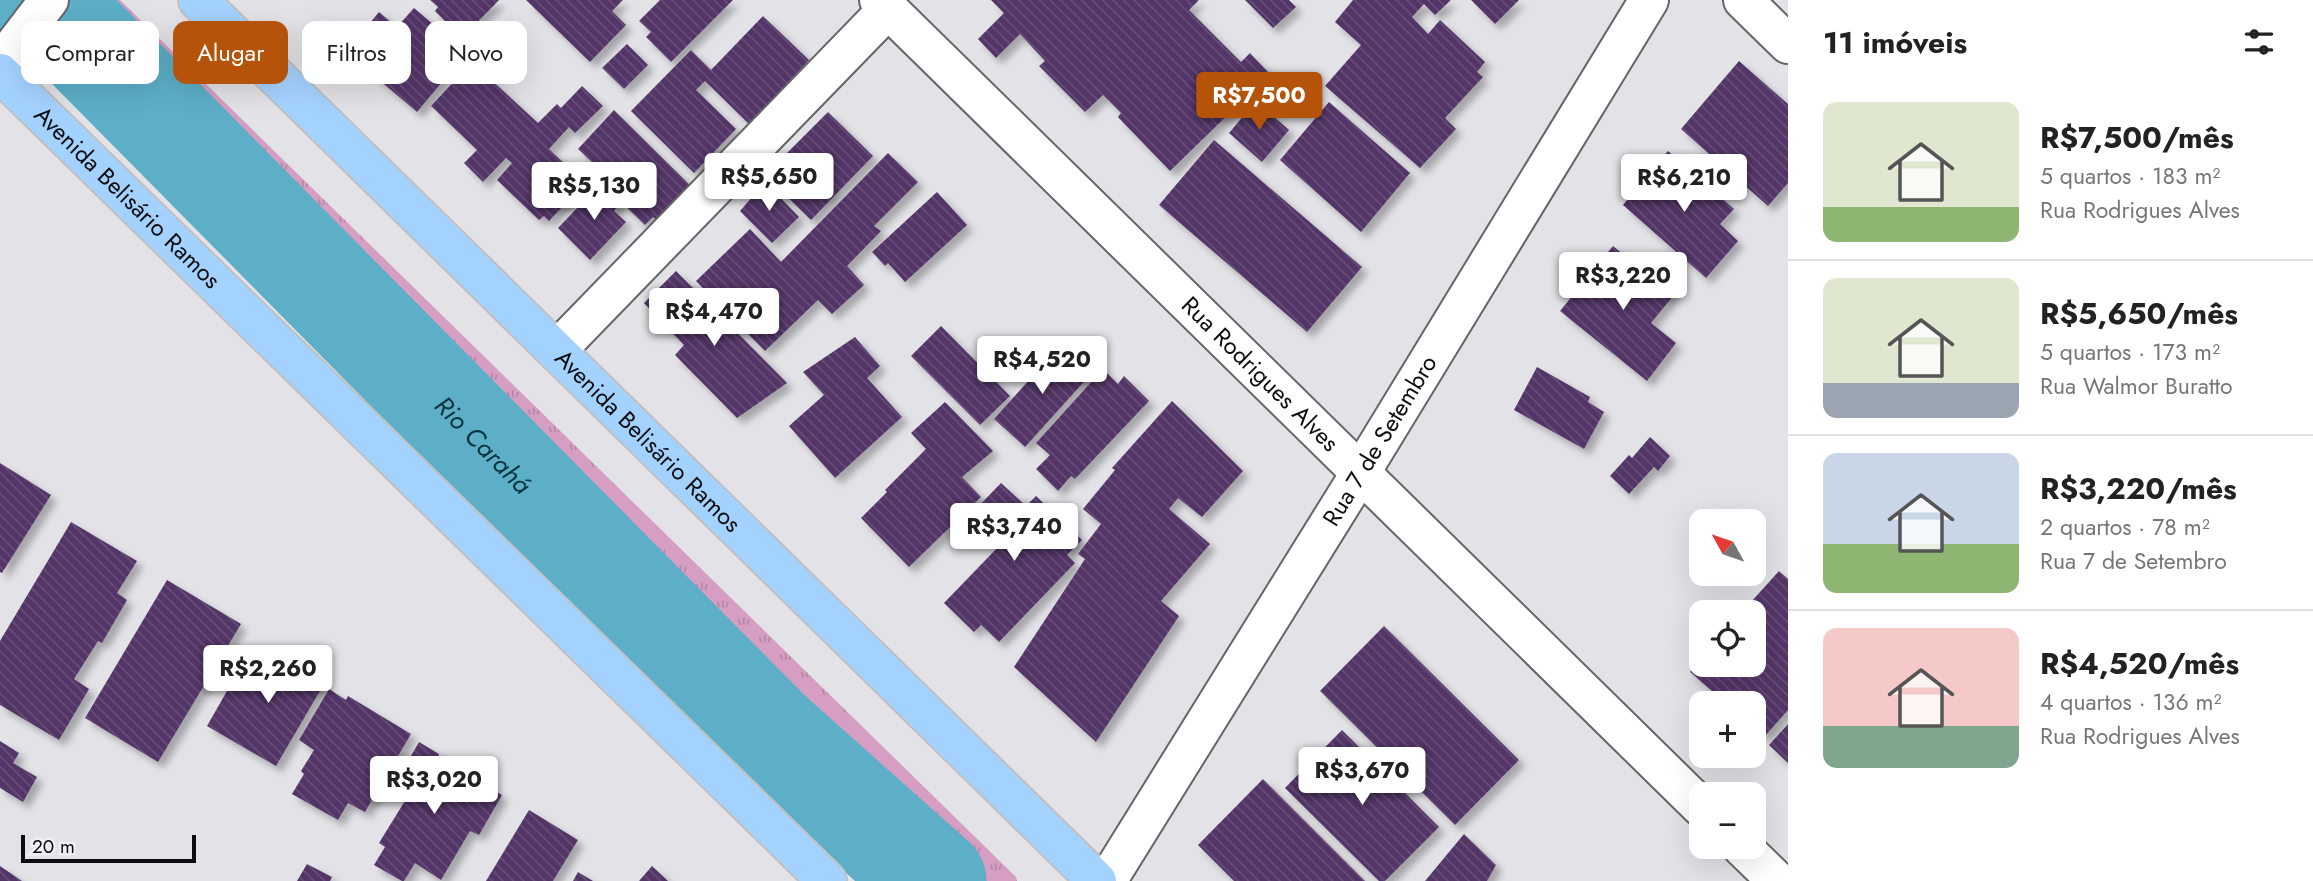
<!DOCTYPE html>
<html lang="pt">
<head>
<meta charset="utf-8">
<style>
	:root { --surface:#fff; --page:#f2f2f2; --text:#222; --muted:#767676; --line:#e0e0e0; --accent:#b45309 }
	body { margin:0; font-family:Jost,sans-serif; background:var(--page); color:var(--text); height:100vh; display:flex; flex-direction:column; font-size:26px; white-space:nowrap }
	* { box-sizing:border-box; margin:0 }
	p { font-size:23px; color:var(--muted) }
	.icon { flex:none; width:38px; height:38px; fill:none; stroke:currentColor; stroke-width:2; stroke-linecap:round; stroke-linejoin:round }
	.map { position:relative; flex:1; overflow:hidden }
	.side { display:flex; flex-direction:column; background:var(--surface); width:525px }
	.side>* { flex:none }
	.banner { position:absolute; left:21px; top:21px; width:665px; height:63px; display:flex; gap:14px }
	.needle { width:46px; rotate:310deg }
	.tools { position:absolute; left:1689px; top:509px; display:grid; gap:14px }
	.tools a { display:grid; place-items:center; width:77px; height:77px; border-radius:14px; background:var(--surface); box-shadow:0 7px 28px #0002; font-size:35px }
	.scale { position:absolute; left:21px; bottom:18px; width:175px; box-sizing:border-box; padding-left:7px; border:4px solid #0d0d0f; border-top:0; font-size:19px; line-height:24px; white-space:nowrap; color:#0d0d0f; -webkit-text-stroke:5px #eff0f4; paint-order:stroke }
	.price { position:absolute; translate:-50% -60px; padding:0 16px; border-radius:7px; background:#fff; color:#222; font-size:23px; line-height:46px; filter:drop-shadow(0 2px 4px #0008) }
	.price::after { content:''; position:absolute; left:50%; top:42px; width:21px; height:16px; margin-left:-10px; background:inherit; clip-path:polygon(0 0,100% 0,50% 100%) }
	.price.current { background:var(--accent); color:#fff }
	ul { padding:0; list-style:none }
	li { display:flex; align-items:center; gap:21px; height:175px; padding:0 35px }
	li+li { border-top:2px solid var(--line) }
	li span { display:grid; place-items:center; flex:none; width:196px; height:140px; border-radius:14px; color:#555 }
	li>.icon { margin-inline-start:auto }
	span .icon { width:84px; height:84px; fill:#fffc; stroke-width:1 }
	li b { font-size:30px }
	h2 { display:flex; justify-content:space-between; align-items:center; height:84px; padding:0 35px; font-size:30px }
	.pill { padding:0 24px; border-radius:14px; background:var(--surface); box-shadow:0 7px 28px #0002; font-size:24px; line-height:63px }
	.pill.current { background:var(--accent); color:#fff }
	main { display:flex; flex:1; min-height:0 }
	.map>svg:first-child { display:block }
	.grass { fill:url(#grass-tufts) }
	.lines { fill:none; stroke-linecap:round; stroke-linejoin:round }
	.river { stroke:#5cafc7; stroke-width:105 }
	.building { fill:url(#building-back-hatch); filter:url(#shadow) }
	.minor-casing { stroke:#656569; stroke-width:42 }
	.tertiary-casing { stroke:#656569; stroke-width:42 }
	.primary-casing { stroke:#c0c0c1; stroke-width:42 }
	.minor { stroke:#fff; stroke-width:38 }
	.tertiary { stroke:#fff; stroke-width:38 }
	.primary { stroke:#a4d2fe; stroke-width:38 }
	.labels { text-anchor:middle; stroke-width:7; stroke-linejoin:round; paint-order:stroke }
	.street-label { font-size:24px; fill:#0d0d0f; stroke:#eff0f4 }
	.water-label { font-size:26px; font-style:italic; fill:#08323c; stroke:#eff0f4 }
</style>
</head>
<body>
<main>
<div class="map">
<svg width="1788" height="881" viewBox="0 0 1788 881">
	<defs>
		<pattern id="grass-tufts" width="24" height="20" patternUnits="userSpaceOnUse" patternTransform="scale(1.75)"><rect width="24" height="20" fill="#d69ec2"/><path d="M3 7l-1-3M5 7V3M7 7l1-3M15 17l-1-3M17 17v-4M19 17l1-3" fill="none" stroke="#b687a6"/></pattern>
		<pattern id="building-back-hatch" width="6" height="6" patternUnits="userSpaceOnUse" patternTransform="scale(1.75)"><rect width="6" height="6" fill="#523567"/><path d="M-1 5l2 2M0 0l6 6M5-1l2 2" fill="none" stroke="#664f77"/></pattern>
		<filter id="shadow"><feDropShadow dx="6" dy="6" stdDeviation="3.5" flood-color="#0004"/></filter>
	</defs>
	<rect width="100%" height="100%" fill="#e2e2e7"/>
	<path class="grass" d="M103,0H120L1016,877L1017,881H884L55,80L48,61Z"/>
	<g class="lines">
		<path class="river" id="s1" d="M43,0L769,734L934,881"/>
	</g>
	<path class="building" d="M430,0H499L462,38L435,11L438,7Z
		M526,0H623L612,11L626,25L590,62Z
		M660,0H733L671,62L646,37L651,32L639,21Z
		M991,0H1199L1189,10L1241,62L1250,53L1270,74L1170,171L1118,117L1121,113L1103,95L1085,112L1039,66L1045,61L1020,34L996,58L978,39L1004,13Z
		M1245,0H1289L1296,7L1273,28Z
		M1353,0H1451L1435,15L1424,4L1412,17L1428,34L1440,20L1485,62L1477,72L1483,77L1445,118L1456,129L1420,168L1325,86L1361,45L1335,22Z
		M1471,0H1519L1495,24Z
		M414,8L454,42L445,52L458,63L417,112L346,52L379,12L397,27Z
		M763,16L809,60L749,124L705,81L696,90L736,129L694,173L631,111L691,50L711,70Z
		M627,44L648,65L624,89L602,68Z
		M1739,61L1788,104V183L1768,206L1681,129Z
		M472,62L538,123L557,104L561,108L582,86L603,106L575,133L569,127L549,149L585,183L549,221L544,216L539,220L497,180L512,163L506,158L483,182L464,163L477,150L431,106Z
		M1256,101L1289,130L1262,162L1229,133Z
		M1329,102L1410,173L1361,232L1280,160Z
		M614,110L691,186L659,222L653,217L645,225L626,207L632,200L578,149Z
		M828,112L873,156L811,220L765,175Z
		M1214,140L1362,267L1307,332L1159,205Z
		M1668,151L1734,209L1720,224L1738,241L1706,278L1623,205Z
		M888,153L918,182L874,226L881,231L847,266L864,285L832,314L818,300L765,351L696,281L750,229L781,262Z
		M765,182L799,217L772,243L740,211Z
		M601,183L621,202L614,211L626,222L590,260L558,228Z
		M937,192L967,225L905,282L888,263L885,266L872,252Z
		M1613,246L1674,295L1651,323L1676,343L1647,381L1560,311Z
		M676,271L787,383L737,418L675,355L684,345L644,303Z
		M941,326L1010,396L980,425L911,356Z
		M855,337L880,366L867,378L902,417L835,478L789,426L824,395L803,372Z
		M1060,346L1091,374L1025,447L994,419Z
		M1537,367L1590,397L1588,402L1604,412L1584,449L1514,410Z
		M1103,369L1118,384L1124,376L1149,401L1075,479L1071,476L1058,491L1036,469L1050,455L1036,443Z
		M1172,401L1243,471L1202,517L1178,498L1169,509L1210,544L1161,601L1179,616L1096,742L1014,667L1085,559L1078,554L1101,524L1083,509L1115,470L1112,468Z
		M945,402L993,451L962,477L981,497L909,567L861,518L887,492L885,490L926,449L911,433Z
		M1650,437L1670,456L1658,471L1654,467L1629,494L1610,476L1629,455L1632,458Z
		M0,463L51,495L2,573L0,572Z
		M1001,483L1026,506L1036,496L1082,540L1067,555L1075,563L999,642L981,625L974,632L944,603L1001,544L970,515Z
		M71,522L137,561L117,593L127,600L102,643L98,641L74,679L89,689L59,740L0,705V641Z
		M1779,571L1788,579V710L1765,736L1754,727V704H1727L1690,672L1701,659V665H1754V612H1742Z
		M167,580L241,624L158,762L85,718Z
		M1384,626L1519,760L1455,825L1320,691Z
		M281,649L323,674L317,681L324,684L276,766L207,726L235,677L246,684L265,650L277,657Z
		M329,689L346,700L348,696L411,734L365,812L348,803L338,820L292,794L304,774L301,771L314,750L299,740Z
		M1788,724V763L1769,745Z
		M1342,730L1439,827L1385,881H1379L1285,788Z
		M0,741L19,753L13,763L37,777L23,802L0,788Z
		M419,742L439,754L438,758L502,795L479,835L470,831L441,880L415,863L404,881H402L374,865L385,847L379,843L408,796L393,787Z
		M1263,779L1365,881H1234L1198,845Z
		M529,810L578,840L553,881H486Z
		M1464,834L1496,865L1487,881H1425Z
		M307,864L332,877L330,881H297Z
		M0,866L22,881H0Z
		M652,866L668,881H639Z
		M578,872L593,881H573Z"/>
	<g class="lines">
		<defs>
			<g id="minor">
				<path id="s2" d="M879,0L1701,807"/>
				<path d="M1743,0L1788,44"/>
				<path d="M557,350L888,9"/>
				<path d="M1742,847L1777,881"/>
			</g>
			<g id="tertiary">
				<path d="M0,64L49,0"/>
				<path id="s3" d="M1107,881L1361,472L1649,0"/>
			</g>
			<g id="primary">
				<path id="s4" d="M198,0L1097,881"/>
				<path id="s5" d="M0,73L827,881"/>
			</g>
		</defs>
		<use href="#minor" class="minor-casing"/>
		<use href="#tertiary" class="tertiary-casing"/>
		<use href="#primary" class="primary-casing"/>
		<use href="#minor" class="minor"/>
		<use href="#tertiary" class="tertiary"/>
		<use href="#primary" class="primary"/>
	</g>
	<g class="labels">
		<g class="street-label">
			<text dy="8" stroke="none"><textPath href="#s5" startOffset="178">Avenida Belisário Ramos</textPath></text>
			<text dy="8" stroke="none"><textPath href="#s2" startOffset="534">Rua Rodrigues Alves</textPath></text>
			<text dy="8" stroke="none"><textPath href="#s4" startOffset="630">Avenida Belisário Ramos</textPath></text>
			<text dy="8" stroke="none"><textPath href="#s3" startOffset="518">Rua 7 de Setembro</textPath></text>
		</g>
		<g class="water-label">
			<text dy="9" stroke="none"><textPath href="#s1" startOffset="626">Rio Carahá</textPath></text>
		</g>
	</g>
</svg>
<div class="tools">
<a><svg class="needle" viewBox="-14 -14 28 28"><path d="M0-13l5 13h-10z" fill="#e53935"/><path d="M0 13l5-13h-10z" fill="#767676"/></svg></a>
<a><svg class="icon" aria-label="locate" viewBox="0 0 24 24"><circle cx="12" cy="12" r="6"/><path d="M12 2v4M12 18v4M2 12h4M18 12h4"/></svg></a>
<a>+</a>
<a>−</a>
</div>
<div class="scale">20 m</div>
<b class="price current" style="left:1259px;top:132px">R$7,500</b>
<b class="price" style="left:769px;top:213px">R$5,650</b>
<b class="price" style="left:1684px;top:214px">R$6,210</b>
<b class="price" style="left:594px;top:222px">R$5,130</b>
<b class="price" style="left:1623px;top:312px">R$3,220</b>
<b class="price" style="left:714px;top:348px">R$4,470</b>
<b class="price" style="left:1042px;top:396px">R$4,520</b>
<b class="price" style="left:1014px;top:563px">R$3,740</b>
<b class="price" style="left:268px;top:705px">R$2,260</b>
<b class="price" style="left:1362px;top:807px">R$3,670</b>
<b class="price" style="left:434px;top:816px">R$3,020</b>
<div class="banner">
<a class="pill">Comprar</a>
<a class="pill current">Alugar</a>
<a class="pill">Filtros</a>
<a class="pill">Novo</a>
</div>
</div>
<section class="side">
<h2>11 imóveis<svg class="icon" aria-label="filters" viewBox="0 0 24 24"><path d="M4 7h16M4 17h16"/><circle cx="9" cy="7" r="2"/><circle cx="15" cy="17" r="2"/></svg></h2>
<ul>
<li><span style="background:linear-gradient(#dfe7d0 75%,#8fb573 0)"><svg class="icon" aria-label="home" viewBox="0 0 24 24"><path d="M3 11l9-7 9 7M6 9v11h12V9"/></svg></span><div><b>R$7,500/mês</b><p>5 quartos · 183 m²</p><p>Rua Rodrigues Alves</p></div></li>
<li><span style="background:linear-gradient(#dfe7d0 75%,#9aa5b1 0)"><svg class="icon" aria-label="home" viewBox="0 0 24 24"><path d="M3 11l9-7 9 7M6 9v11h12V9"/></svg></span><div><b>R$5,650/mês</b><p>5 quartos · 173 m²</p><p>Rua Walmor Buratto</p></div></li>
<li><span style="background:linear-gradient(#c9d6e8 65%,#8fb573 0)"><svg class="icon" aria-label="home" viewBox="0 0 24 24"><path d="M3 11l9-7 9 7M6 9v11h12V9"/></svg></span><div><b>R$3,220/mês</b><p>2 quartos · 78 m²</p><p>Rua 7 de Setembro</p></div></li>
<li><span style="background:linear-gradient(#f6c9c9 70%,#7fa58c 0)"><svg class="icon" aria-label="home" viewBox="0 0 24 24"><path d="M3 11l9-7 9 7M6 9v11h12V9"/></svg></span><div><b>R$4,520/mês</b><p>4 quartos · 136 m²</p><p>Rua Rodrigues Alves</p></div></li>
</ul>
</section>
</main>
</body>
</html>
